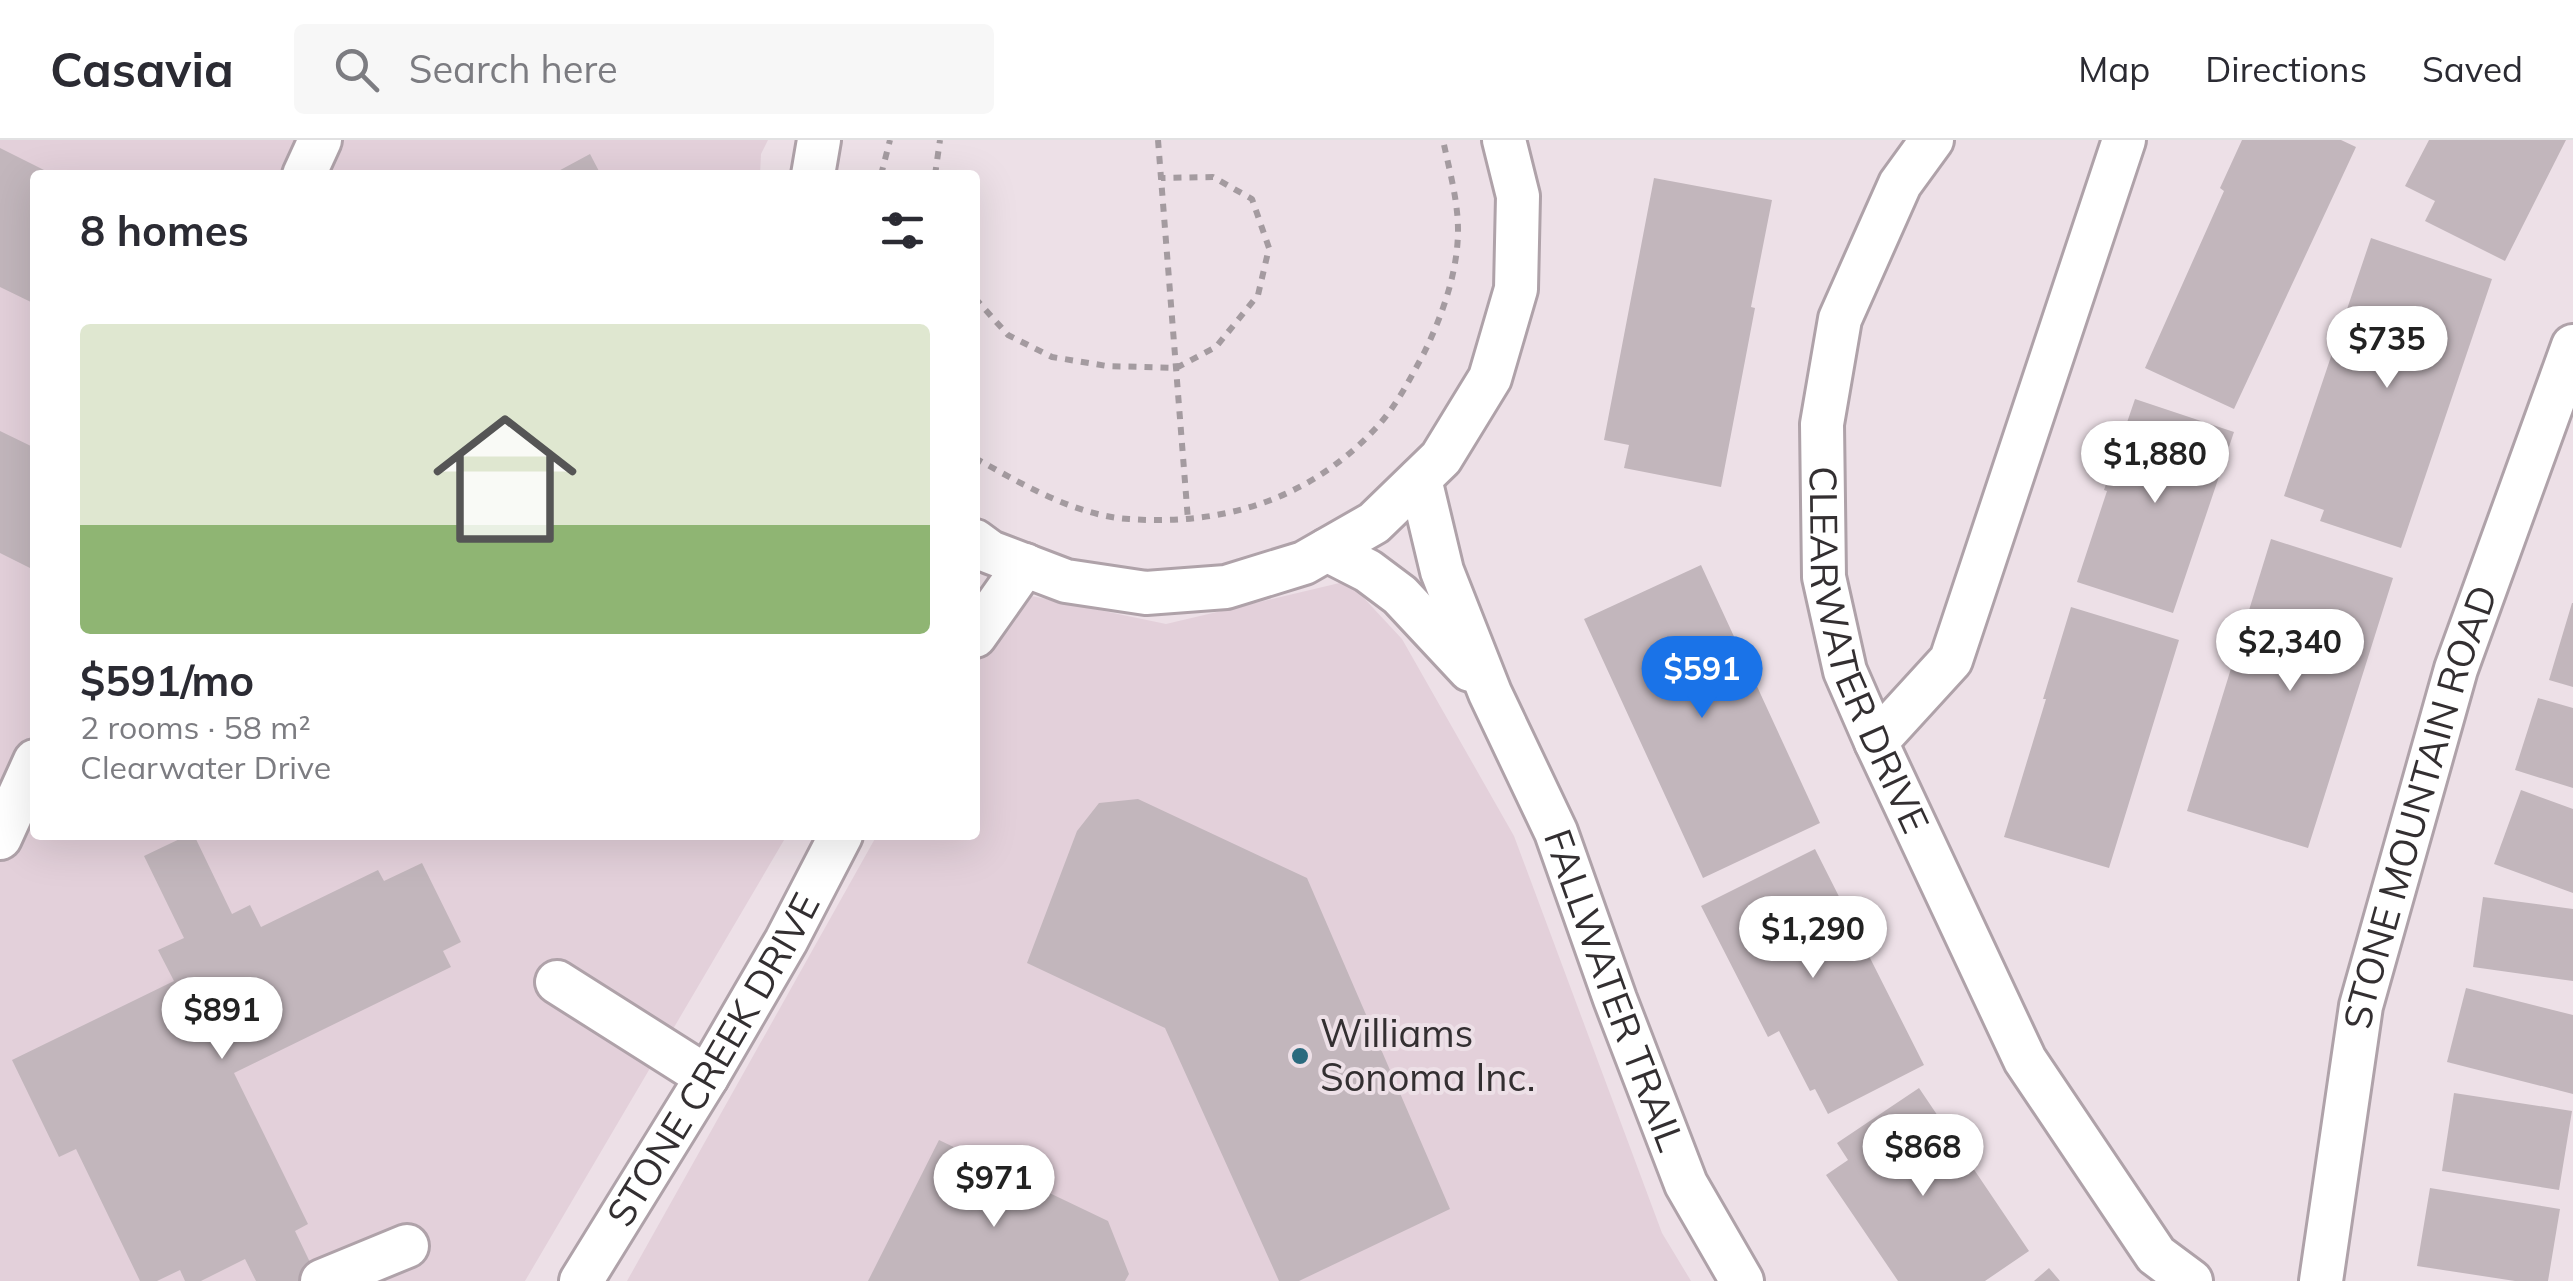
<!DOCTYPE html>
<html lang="en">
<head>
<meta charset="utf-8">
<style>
	:root { --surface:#fff; --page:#f7f7f7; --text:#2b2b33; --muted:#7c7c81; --line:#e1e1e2; --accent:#1a73e8 }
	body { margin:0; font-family:Mulish,sans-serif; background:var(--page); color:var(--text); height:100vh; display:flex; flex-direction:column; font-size:38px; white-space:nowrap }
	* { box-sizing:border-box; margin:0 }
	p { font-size:32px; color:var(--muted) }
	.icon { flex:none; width:55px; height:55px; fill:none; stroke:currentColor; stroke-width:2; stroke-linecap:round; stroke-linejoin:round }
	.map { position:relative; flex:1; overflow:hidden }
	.panel { position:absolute; left:30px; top:30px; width:950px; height:670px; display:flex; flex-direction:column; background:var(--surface); border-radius:10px; box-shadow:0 10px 40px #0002 }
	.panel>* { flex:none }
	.price { position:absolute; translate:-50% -85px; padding:0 22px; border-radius:35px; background:#fff; color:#222; font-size:32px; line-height:65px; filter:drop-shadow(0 2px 5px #0008) }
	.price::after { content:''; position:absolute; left:50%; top:60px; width:30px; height:22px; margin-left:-15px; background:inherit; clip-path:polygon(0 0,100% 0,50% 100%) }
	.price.active { background:var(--accent); color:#fff }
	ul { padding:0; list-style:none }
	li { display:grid; align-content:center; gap:20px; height:530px; padding:0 50px }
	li+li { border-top:2px solid var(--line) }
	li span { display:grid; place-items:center; height:310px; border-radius:10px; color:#555 }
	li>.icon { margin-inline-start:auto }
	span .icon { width:180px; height:180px; fill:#fffc; stroke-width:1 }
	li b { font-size:42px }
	h2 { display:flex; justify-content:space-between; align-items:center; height:120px; padding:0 50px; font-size:42px }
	header { display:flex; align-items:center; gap:60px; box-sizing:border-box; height:140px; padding:0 50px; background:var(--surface); border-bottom:2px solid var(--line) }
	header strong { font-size:48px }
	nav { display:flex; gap:55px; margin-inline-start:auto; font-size:35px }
	.search { width:700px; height:90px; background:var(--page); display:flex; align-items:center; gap:25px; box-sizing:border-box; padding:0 35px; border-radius:10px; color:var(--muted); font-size:38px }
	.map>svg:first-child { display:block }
	.built { fill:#e3d0da }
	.building { fill:#c2b6bc }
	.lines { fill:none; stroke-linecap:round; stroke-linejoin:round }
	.minor-casing { stroke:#afa2a9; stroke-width:48 }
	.path { stroke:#a49ba0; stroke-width:6; stroke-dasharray:8 8; stroke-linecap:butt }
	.minor { stroke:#fff; stroke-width:42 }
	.poi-dot { fill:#2a6a7e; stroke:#ede0e7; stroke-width:4 }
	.labels { text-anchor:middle; stroke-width:8; stroke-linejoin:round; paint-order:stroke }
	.street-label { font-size:38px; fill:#332f31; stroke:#ede0e7 }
	.poi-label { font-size:38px; fill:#332f31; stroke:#ede0e7; text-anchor:start }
</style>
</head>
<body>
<header>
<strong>Casavia</strong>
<div class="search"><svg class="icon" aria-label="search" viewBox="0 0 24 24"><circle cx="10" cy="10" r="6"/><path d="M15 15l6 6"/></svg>Search here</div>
<nav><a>Map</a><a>Directions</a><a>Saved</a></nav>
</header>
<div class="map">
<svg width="2573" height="1141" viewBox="0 0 2573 1141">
	<rect width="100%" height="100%" fill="#ede0e7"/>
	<path class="built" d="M0,0H768L761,14L760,35H35V695H787L525,1141H0Z
		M1348,441L1402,499L1514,696L1662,1093L1691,1141H627L877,695H975V520L1013,452L1166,484Z"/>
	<path class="building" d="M2242,0H2341L2356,7L2234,269L2145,228L2224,51L2220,48Z
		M2429,0H2566L2505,121L2425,81L2435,61L2405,46Z
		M0,8L54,35H35V164L0,147Z
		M590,14L601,35H551Z
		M1654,38L1772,60L1751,167L1755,168L1721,347L1624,328L1629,305L1604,300Z
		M2371,98L2492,139L2401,408L2320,381L2324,370L2284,356Z
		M2135,259L2234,292L2173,473L2077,442L2107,351L2104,350Z
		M0,291L35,308V423L32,429L0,413Z
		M2271,399L2393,438L2308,708L2187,671Z
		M1701,425L1820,683L1703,738L1584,479Z
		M2572,463H2573V547L2549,540Z
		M2071,467L2179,500L2109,728L2004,697L2046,559H2043Z
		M2538,558L2573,568V648L2515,630Z
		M2521,650L2573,669V753L2494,724Z
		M1138,659L1307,738L1450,1069L1299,1141H1279L1165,888L1027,823L1077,691L1099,663Z
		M188,695H194L232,774L250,765L261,787L378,730L384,741L422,723L461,802L443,811L451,827L234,933L308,1084L295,1091L319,1141H256L245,1119L201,1141H185L180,1130L157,1141H140L76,1009L59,1017L12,920L174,841L158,810L184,798L144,716Z
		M1815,709L1924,925L1828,974L1815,949L1810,951L1779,891L1768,897L1701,766Z
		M2483,757L2573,769V841L2473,827Z
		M2466,848L2573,875V954L2447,922Z
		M1919,948L2029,1111L1985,1141H1898L1826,1035L1848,1020L1837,1003Z
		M2454,953L2572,971L2559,1050L2442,1031Z
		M939,1000L1108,1081L1129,1134L1125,1141H868Z
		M2430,1048L2560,1069L2548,1141H2515L2417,1126Z
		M2049,1128L2060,1141H2034Z"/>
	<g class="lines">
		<defs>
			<g id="minor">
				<path id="s1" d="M1932,0L1900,44L1840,179L1822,284L1824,437L1845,531L1876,602L2025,920L2156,1115L2191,1141"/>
				<path d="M304,35L320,0"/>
				<path d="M813,35L819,0"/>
				<path id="s2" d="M1420,339L1442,431L1490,553L1556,692L1615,859L1686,1044L1742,1141"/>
				<path d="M975,401L990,412L1066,441L1146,453L1226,447L1304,423L1374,383L1441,318L1490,238L1516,149L1518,56L1504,0"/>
				<path d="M1327,410L1368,431L1400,455L1470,530"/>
				<path d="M975,496L1025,425"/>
				<path d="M1876,602L1951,520L2124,0"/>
				<path d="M0,698L35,621"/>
				<path d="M557,842L707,937"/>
				<path d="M322,1141L407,1106"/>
				<path id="s3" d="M581,1141L707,937L786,801L841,695"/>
				<path id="s4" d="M2321,1141L2361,866L2456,529L2573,206"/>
			</g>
		</defs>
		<use href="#minor" class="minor-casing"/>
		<path class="path" d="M1158,0L1188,380
			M881,35L890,0
			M935,35L940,0
			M975,158L1008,195L1052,217L1107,226L1176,228L1216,207L1258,155L1269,108L1252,59L1213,37L1161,38
			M975,318C1020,343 1076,376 1129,379C1223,386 1310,359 1375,289C1396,267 1410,239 1424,213C1442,176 1458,132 1458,90C1458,60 1449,29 1443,0"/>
		<use href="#minor" class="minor"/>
	</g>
	<circle class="poi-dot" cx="1300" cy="916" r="10"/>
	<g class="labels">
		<g class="street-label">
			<text dy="13" stroke="none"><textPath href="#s1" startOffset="542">CLEARWATER DRIVE</textPath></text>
			<text dy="13" stroke="none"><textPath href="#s4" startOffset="485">STONE MOUNTAIN ROAD</textPath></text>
			<text dy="13" stroke="none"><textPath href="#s2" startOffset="548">FALLWATER TRAIL</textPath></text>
			<text dy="13" stroke="none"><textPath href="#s3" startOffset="258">STONE CREEK DRIVE</textPath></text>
		</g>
		<g class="poi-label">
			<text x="1320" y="907">Williams<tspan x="1320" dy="44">Sonoma Inc.</tspan></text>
		</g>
	</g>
</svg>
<b class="price" style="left:2387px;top:251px">$735</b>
<b class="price" style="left:2155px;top:366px">$1,880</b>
<b class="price" style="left:2290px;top:554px">$2,340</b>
<b class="price active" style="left:1702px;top:581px">$591</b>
<b class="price" style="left:1813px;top:841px">$1,290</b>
<b class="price" style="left:222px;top:922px">$891</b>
<b class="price" style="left:1923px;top:1059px">$868</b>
<b class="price" style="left:994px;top:1090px">$971</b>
<section class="panel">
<h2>8 homes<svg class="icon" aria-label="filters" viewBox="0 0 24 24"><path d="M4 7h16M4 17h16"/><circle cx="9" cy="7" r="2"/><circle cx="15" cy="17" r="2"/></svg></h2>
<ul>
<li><span style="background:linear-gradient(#dfe7d0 65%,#8fb573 0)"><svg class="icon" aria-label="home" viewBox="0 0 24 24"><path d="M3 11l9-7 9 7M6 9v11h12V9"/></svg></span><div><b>$591/mo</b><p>2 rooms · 58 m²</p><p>Clearwater Drive</p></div></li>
</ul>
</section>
</div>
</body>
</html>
